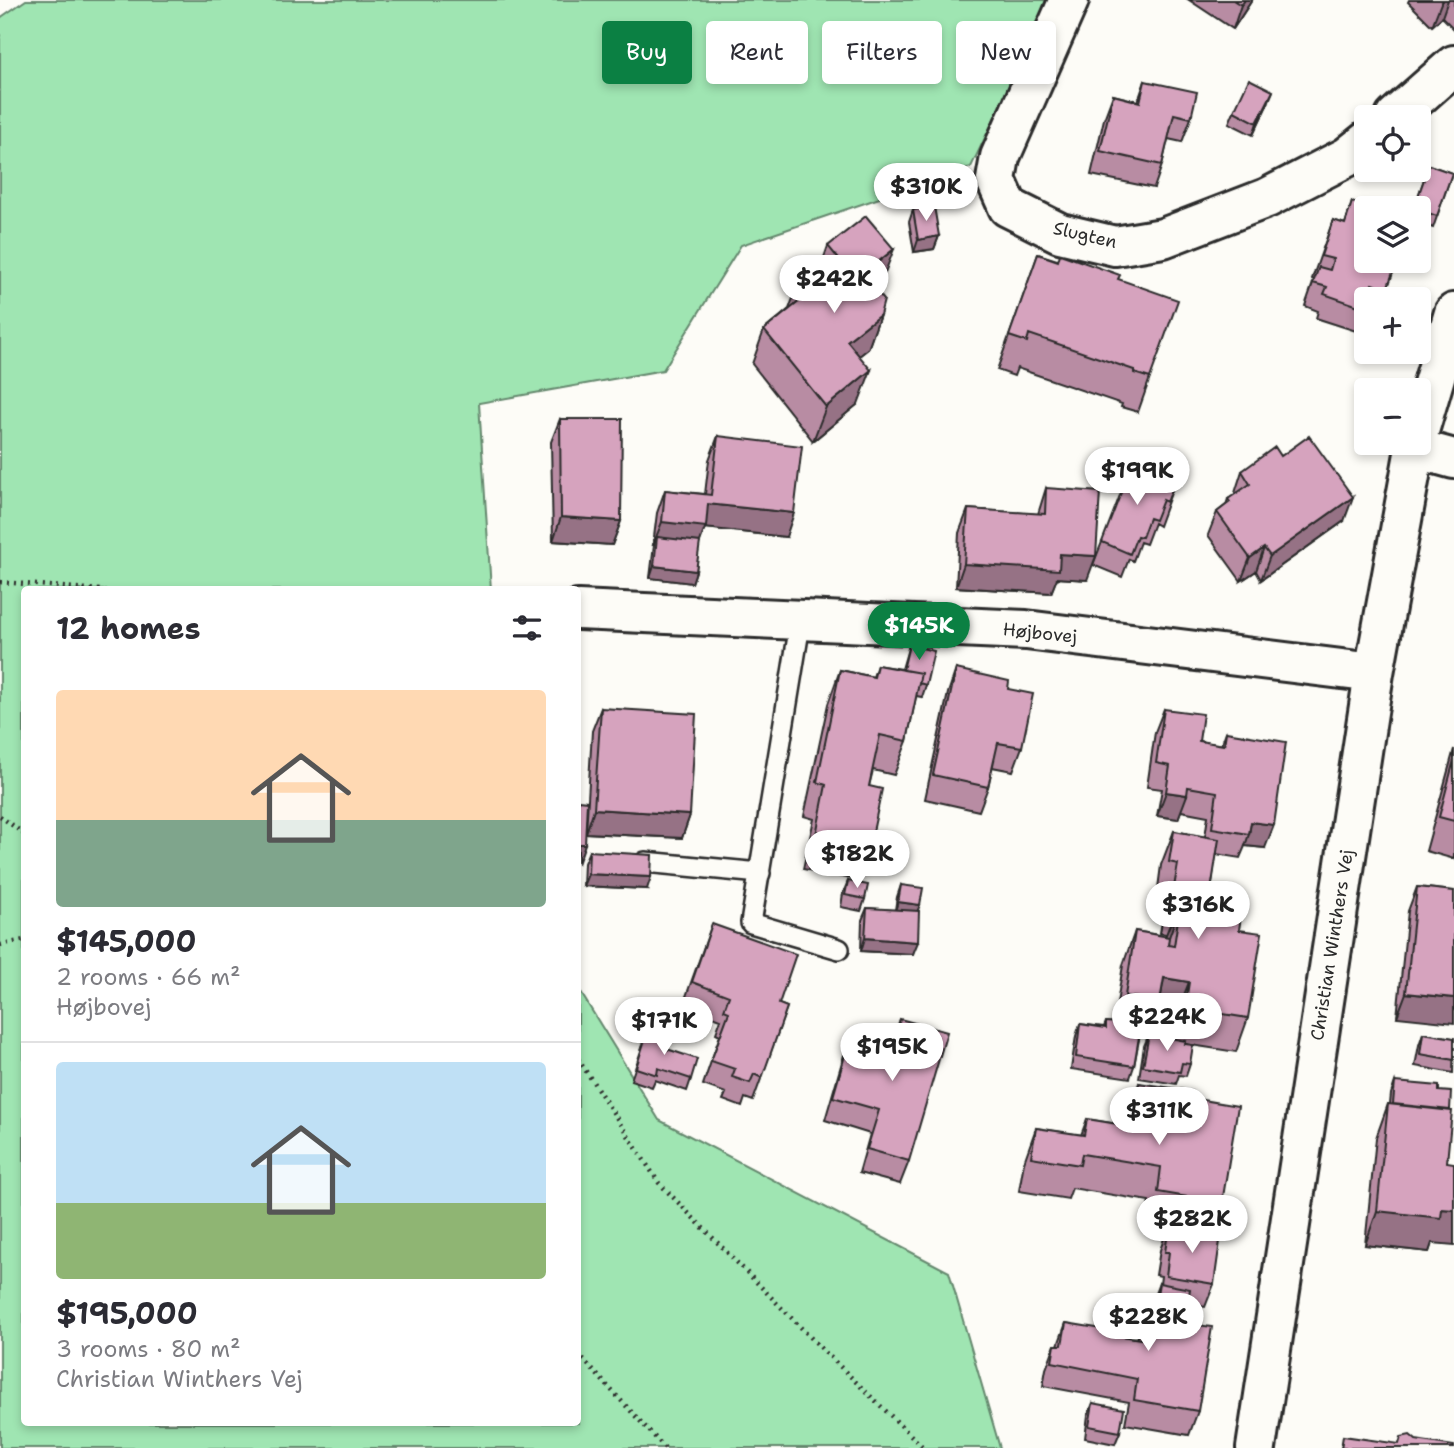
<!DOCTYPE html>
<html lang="en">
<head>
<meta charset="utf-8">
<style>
	:root { --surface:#fff; --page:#f7f7f7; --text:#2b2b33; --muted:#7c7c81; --line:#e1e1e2; --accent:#0b8043 }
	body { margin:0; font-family:"Shantell Sans",sans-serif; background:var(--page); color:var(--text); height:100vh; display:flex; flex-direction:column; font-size:26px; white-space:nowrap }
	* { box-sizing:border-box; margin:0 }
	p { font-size:23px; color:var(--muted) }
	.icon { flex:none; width:38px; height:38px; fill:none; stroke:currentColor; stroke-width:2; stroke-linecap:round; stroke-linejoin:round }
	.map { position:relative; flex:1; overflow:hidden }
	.drawer { position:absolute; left:21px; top:586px; width:560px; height:840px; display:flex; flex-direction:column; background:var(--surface); border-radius:7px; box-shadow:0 4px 10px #0003 }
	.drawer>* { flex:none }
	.banner { position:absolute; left:602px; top:21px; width:665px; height:63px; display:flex; gap:14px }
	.buttons { position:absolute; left:1354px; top:105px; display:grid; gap:14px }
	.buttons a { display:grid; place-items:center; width:77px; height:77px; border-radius:7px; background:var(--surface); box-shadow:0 4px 10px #0003; font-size:35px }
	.price { position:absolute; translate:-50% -60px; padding:0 16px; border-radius:24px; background:#fff; color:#222; font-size:23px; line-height:46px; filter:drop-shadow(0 2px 4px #0008) }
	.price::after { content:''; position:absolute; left:50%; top:42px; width:21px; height:16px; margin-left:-10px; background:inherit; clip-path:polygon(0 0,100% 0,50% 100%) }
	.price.active { background:var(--accent); color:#fff }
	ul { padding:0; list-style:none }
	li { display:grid; align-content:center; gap:14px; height:371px; padding:0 35px }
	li+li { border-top:2px solid var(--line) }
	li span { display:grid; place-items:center; height:217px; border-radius:7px; color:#555 }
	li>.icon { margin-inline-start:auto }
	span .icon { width:126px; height:126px; fill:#fffc; stroke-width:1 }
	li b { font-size:30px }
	h2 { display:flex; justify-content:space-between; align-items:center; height:84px; padding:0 35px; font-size:30px }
	.pill { padding:0 24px; border-radius:7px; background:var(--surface); box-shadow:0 4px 10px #0003; font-size:24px; line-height:63px }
	.pill.active { background:var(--accent); color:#fff }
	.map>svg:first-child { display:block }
	.green { fill:#9fe5b2; stroke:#65886e; stroke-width:2 }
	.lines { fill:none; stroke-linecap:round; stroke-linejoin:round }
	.service-casing { stroke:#2b2b2b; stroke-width:24 }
	.minor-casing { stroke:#2b2b2b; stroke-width:44 }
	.path { stroke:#2b2b2b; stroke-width:4.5; stroke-dasharray:2 5; stroke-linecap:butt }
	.service { stroke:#fdfcf7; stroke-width:19 }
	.minor { stroke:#fdfcf7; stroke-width:38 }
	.wall { fill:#b88ca3; stroke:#2b2b2b; stroke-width:2 }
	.shaded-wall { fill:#967285; stroke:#2b2b2b; stroke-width:2 }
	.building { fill:#d6a3be; stroke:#2b2b2b; stroke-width:2 }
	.labels { text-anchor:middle; stroke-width:7; stroke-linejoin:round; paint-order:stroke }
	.street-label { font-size:18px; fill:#2b2b2b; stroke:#fdfcf7 }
</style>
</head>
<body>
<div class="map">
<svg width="1454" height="1448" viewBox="0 0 1454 1448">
	<rect width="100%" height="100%" fill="#fdfcf7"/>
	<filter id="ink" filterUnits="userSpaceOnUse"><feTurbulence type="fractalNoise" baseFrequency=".0143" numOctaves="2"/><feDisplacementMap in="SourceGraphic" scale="14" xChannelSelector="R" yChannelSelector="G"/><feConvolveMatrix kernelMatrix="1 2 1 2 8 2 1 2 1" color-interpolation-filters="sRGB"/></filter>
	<g filter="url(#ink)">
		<path class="green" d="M26,0H1046L1028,48L971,167L741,245L663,370L479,403L491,590H24V1423H578V988L659,1120L949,1272L1000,1448H0V18Z"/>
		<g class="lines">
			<defs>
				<path id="service" d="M801,618L751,923L839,949
					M645,862L760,873"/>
				<path id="minor" d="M1069,0L1000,157L996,180L1008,207L1060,233L1115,246L1163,238L1267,198L1347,157L1367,141
					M1395,117L1454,65
					M1419,431L1454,313
					M1414,448L1454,459
					M578,610L1026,630L1374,673
					M1256,1448L1374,673L1416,443"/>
			</defs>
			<use href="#service" class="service-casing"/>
			<use href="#minor" class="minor-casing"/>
			<path class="path" d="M0,582L101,590
				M0,816L24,834
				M0,945L24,940
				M578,1059L659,1183L822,1349L924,1448
				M578,1354L665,1448"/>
			<use href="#service" class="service"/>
			<use href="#minor" class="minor"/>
		</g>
		<path class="wall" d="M1189,0H1252L1233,29Z
			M1409,0H1454V29L1442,17L1432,26L1408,2Z
			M1145,81L1191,118L1182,142L1168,139L1162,165L1154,188L1091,175L1104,119L1113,95L1138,101Z
			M1268,103L1253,135L1229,123L1234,111Z
			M1429,165L1452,173L1433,228L1419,223V208H1414Z
			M1352,202L1397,261L1384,299H1367V308H1364L1356,331L1316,318L1318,311L1305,306L1314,280L1312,279L1333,220L1345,224Z
			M913,210L939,236L934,249L914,252L909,222Z
			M828,246L881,283L875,289L880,315L868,349L859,356L858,404L813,441L752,364L764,330L789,309L795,293L818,275Z
			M1038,254L1118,279L1150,378L1138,412L1121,407L1122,404L1017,368L1014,376L997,370Z
			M560,419L621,521L612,545L553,541L551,442Z
			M718,436L786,537L705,528L699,544L696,571L692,583L650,578L654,545H653L657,513L665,490L705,494L709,460Z
			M1281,456L1344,521L1261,580L1256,571L1241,581L1208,535L1217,512L1226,505L1228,499L1234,496L1242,471Z
			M1175,482L1159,526L1154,523L1146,544L1140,542L1133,561L1129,559L1122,577L1093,565L1102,542Z
			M1046,488L1087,580L1057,578L1051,593L956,587L959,533L968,509L1038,514Z
			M909,645L926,685L922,697L916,696L907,741L894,775L873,770L869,786L870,846L858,880L803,869L814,819L804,816L828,704L840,670L873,677L877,665L902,669Z
			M956,669L1008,689L1022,747L1013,771L992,767L988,787L979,811L925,799L948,693Z
			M601,708L690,815L682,838L586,833L592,731Z
			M1164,709L1199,741L1221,745L1226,732L1265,848L1245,846L1240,858L1216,854L1209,903L1239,930L1248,1018L1236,1052L1185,1044L1190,1064L1186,1076L1179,1075L1176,1084L1139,1078L1144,1046L1149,1034L1173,1038L1176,1016L1156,1013L1148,1035L1140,1034L1134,1066L1130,1078L1071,1069L1076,1036L1080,1024L1104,1027L1106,1022L1114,1023L1123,965L1135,931L1165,936L1166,934L1160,933L1166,898L1157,896L1161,865L1174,831L1205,837L1208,816L1181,811L1178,819L1157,816L1162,789L1147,787L1155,732Z
			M1454,749V859L1426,851Z
			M589,851L647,889L583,886L584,863Z
			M848,881L865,899L861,911L841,907L843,893Z
			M901,885L918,911L913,954L861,951L862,920L867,908L895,910L897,897Z
			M1417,887L1454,891L1397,1017L1408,911Z
			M712,924L779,1004L787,1007L753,1101L745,1098L742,1107L723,1100L726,1093L703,1085L720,1035L716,1033L721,1019L683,1005Z
			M900,1019L909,1161L900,1184L859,1173L870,1134L825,1120L844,1055L852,1031L892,1042Z
			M1423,1033L1454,1038L1453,1073L1415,1066L1419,1045Z
			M644,1042L664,1048L691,1079L687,1091L655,1080L652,1087L631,1080Z
			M1395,1082L1432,1243L1429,1252L1365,1245L1376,1138L1388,1104H1390L1391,1094Z
			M1139,1083L1191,1098L1222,1203L1211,1233L1214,1284L1205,1307L1187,1304L1184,1323L1198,1411L1189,1435L1125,1424L1129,1402L1043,1386L1046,1369L1055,1345H1058L1066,1323L1115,1335L1137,1339L1145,1317H1148L1150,1307L1159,1283L1160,1284L1161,1276L1156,1275L1160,1250L1167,1230L1145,1226L1149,1201L1072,1188L1068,1199L1019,1191L1024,1162L1036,1128L1081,1135L1087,1119L1160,1131L1162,1123L1131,1119L1135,1096Z
			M1093,1403L1120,1432L1115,1444L1085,1438L1088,1415Z"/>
		<path class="shaded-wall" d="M1245,0H1252L1233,29L1241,5Z
			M1444,0H1448L1442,17L1432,26L1441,3Z
			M1273,91L1268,103L1253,135L1257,123Z
			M939,236L934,249L914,252L918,240Z
			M894,249L881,283L851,308L863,274Z
			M880,315L868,349L835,375L847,341Z
			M871,370L858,404L813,441L826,407Z
			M1353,497L1344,521L1261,580L1270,556Z
			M708,504L794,513L786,537L705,528L697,550L657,537L654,545H653L662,522Z
			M561,517L621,521L612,545L553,541Z
			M1264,548L1256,571L1241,581L1250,558Z
			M1060,554L1096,556L1087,580L1057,578L1051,593L956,587L964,564Z
			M654,566L696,571L692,583L650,578Z
			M1166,792L1187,795L1178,819L1157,816Z
			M594,809L690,815L682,838L586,833Z
			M1251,822L1274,825L1265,848L1245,846L1249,834Z
			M578,844H585L578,864Z
			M588,874L651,877L647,889L583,886Z
			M898,902L920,905L915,917L894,914Z
			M1177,906H1180L1168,940H1164Z
			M865,938L918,942L913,954L861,951Z
			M1164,978L1189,982L1176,1016L1156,1013L1160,1001Z
			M1406,993L1454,998V1023L1397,1017Z
			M1136,1107L1167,1111L1162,1123L1131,1119Z
			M1442,1209L1454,1210V1245L1432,1243L1429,1252L1365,1245L1377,1211Z"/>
		<path class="building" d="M1233,0H1245L1241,5Z
			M1249,79L1273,91L1257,123L1234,111Z
			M1145,81L1197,92L1191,118L1174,114L1162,165L1100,151L1113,95L1140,102Z
			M1429,165L1452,173L1437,216L1419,210V208H1414Z
			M1352,202L1369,208H1367V261H1397L1387,289L1372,284L1364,308L1324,294L1327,287L1313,283L1319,267L1330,270L1333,259L1321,256L1333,220L1345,224Z
			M934,206L939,236L918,240L913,210Z
			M866,216L894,249L863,274L884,300L880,315L847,341L871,370L826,407L764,330L801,300L795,293L838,258L828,246Z
			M1038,254L1058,261L1060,254L1120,275L1118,279L1178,300L1150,378L1134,373V370L1029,334L1027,342L1009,336Z
			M560,419H622L621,521L561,517Z
			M718,436L802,446L794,513L708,504L706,527L662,522L665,490L711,495Z
			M1309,436L1353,497L1270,556L1264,548L1250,558L1217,512L1230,502L1228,499L1250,484L1242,471L1275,447L1281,456Z
			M1132,464L1175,482L1167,502L1163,500L1155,520L1149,518L1142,537L1137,536L1130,554L1102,542Z
			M1046,488L1100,492L1096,556L1060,554L1059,570L964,564L968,509L1045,514Z
			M657,537L700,542L696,571L654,566Z
			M909,645L934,651L926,685L919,683L921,673L903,670Z
			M877,665L921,673L907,741L880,735L869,786L882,789L870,846L816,835L826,785L817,782L840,670L874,677Z
			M956,669L1009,681L1008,689L1033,694L1022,747L998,743L988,787L933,775Z
			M601,708L696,714L690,815L594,809Z
			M1164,709L1203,714L1199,741L1224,745L1226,732L1286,742L1274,825L1251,822L1249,834L1212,828L1217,792L1188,787L1187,795L1166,792L1170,766L1156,763Z
			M1454,760V821L1439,817Z
			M578,800L587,801L585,844H578Z
			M1174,831L1219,839L1209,903L1242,909L1239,930L1262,933L1248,1018L1185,1008L1189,982L1164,978L1160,1001L1125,996L1135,931L1169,937L1168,945L1174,946L1180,906H1177L1178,900L1172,899L1178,864L1169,862Z
			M589,851L652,855L651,877L588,874Z
			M848,881L868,885L865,899L845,895Z
			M901,885L923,888L920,905L898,902Z
			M1417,887L1454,891V998L1406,993Z
			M867,908L919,911L918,942L865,938Z
			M712,924L796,954L779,1004L787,1007L762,1078L754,1074L750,1083L732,1077L735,1069L711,1061L729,1012L724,1010L729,996L692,982Z
			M900,1019L947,1032L909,1161L867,1149L879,1110L833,1097L852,1031L894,1043Z
			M1106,1022L1116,1023V1028L1140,1031L1134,1066L1076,1057L1080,1024L1106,1028Z
			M648,1030L668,1036L664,1048L697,1059L691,1079L658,1068L657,1075L636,1068Z
			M1423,1033L1454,1038V1060L1420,1054Z
			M1149,1034L1186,1041L1185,1044L1193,1045L1190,1064L1182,1063L1180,1072L1143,1066Z
			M1395,1082L1439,1086V1091L1451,1092L1450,1110L1393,1104Z
			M1139,1083L1192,1091L1191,1098L1173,1095L1167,1111L1136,1107Z
			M1173,1095L1238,1106L1222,1203L1158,1192L1161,1167L1082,1154L1080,1165L1031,1157L1036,1128L1084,1135L1087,1119L1167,1132Z
			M1388,1104L1452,1111L1447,1162L1454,1163V1210L1442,1209L1441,1218L1377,1211Z
			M1169,1226L1221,1234L1214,1284L1166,1276L1169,1252H1165Z
			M1159,1283L1190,1289L1184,1323L1212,1327L1198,1411L1134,1400L1137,1379L1052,1362L1055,1345H1062L1066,1323L1115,1331V1335L1141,1339L1145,1317L1153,1318Z
			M1093,1403L1124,1409L1120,1432L1089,1426Z
			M1410,1435L1416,1440L1454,1446V1448H1341L1343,1436L1399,1444L1401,1437Z"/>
	</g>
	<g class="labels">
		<g class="street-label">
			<text transform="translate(1085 235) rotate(13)" y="6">Slugten</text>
			<text transform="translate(1040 633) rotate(6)" y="6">Højbovej</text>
			<text transform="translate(1332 945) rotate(-81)" y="6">Christian Winthers Vej</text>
		</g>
	</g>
</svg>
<div class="buttons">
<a><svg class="icon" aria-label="locate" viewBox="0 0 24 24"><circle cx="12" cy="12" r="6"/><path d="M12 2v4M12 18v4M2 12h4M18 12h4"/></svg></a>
<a><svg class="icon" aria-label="layers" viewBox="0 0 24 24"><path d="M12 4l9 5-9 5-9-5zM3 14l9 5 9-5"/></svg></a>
<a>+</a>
<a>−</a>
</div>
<b class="price" style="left:926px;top:223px">$310K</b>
<b class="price" style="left:834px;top:315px">$242K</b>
<b class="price" style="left:1137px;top:507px">$199K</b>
<b class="price active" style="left:919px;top:662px">$145K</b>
<b class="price" style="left:857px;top:890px">$182K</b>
<b class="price" style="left:1198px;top:941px">$316K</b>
<b class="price" style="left:1167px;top:1053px">$224K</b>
<b class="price" style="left:664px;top:1057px">$171K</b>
<b class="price" style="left:892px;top:1083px">$195K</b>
<b class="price" style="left:1159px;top:1147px">$311K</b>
<b class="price" style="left:1192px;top:1255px">$282K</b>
<b class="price" style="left:1148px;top:1353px">$228K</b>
<div class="banner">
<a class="pill active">Buy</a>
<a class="pill">Rent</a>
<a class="pill">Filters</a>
<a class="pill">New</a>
</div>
<section class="drawer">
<h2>12 homes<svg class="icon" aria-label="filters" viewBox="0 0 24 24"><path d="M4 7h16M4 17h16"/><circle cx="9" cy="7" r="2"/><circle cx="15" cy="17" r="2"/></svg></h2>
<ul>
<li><span style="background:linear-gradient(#ffd9b3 60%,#7fa58c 0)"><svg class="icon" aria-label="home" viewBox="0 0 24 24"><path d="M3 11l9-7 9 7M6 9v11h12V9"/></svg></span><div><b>$145,000</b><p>2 rooms · 66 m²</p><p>Højbovej</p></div></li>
<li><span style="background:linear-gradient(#bfe0f5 65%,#8fb573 0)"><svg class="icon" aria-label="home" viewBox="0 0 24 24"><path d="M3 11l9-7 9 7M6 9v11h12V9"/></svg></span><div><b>$195,000</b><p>3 rooms · 80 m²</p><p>Christian Winthers Vej</p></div></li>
</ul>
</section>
</div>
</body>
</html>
